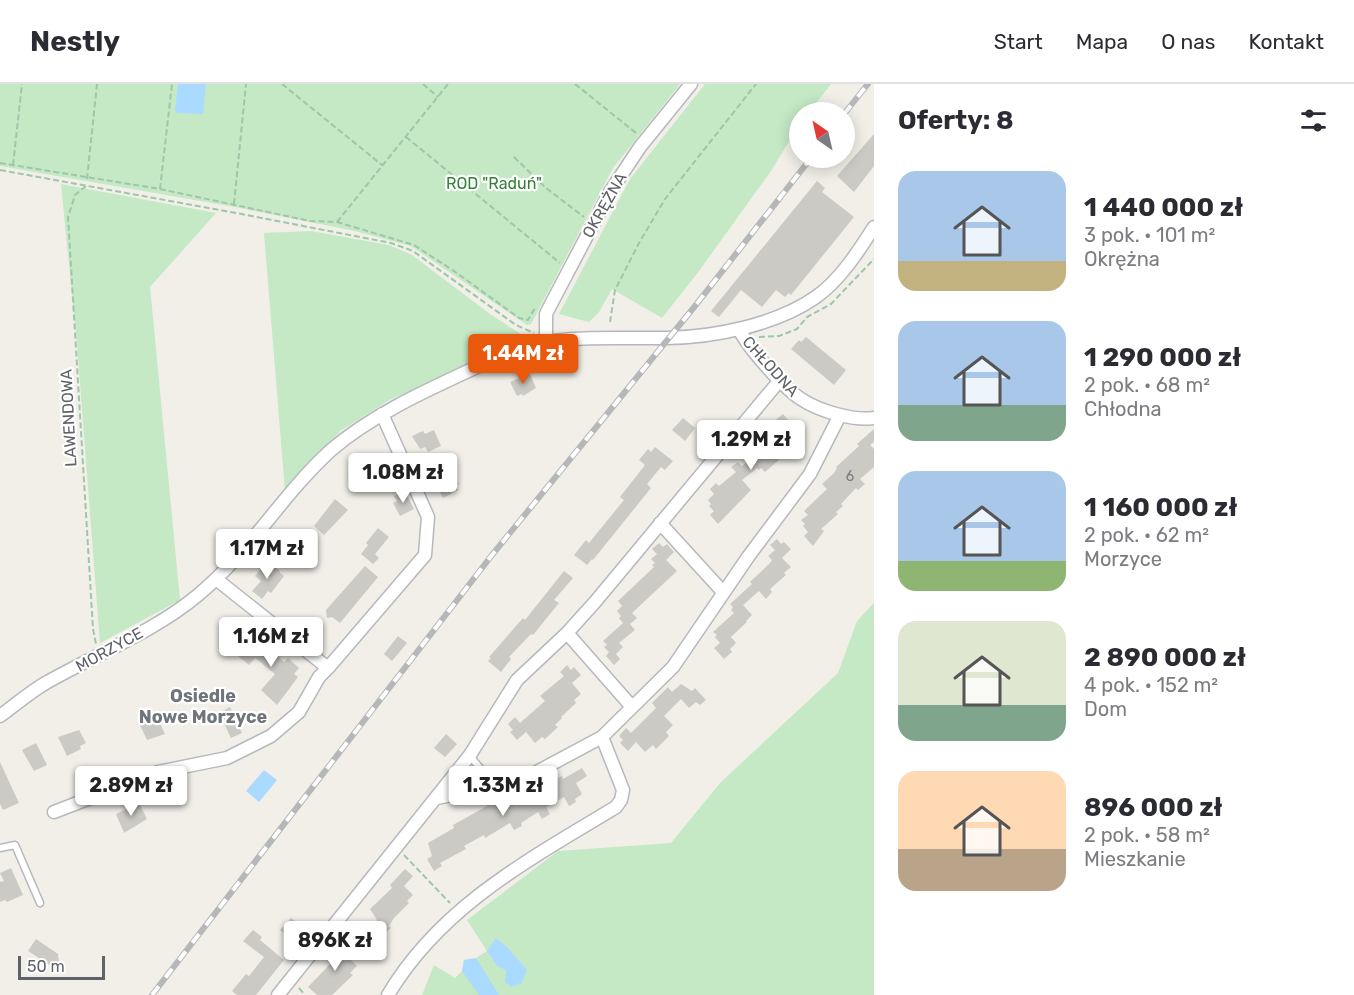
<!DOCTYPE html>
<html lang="pl">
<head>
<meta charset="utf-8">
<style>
	:root { --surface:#fff; --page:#f2f2f3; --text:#2b2b33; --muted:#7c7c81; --line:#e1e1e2; --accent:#ea580c }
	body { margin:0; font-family:Rubik,sans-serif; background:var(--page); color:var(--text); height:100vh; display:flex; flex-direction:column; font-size:22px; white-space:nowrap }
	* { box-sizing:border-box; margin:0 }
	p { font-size:20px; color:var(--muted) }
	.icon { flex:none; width:33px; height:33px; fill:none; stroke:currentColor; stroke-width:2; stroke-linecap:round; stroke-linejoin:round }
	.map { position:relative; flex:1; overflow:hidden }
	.drawer { display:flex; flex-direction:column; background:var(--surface); width:480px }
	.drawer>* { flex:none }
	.needle { width:39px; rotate:326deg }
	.tools { position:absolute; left:789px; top:18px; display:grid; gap:12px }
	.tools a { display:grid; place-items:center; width:66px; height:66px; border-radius:50%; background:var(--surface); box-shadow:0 3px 15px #0003; font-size:30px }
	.scale { position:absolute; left:18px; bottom:15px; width:87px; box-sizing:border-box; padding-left:6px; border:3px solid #5f6368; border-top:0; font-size:16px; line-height:21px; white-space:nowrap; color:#5f6368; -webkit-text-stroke:4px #fff; paint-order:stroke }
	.price { position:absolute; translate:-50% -51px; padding:0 14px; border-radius:6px; background:#fff; color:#222; font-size:20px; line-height:39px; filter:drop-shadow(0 2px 3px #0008) }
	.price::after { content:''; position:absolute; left:50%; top:36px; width:18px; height:14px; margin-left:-9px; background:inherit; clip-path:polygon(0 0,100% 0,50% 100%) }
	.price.on { background:var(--accent); color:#fff }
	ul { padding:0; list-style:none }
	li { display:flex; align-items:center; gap:18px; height:150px; padding:0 24px }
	li span { display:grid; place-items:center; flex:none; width:168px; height:120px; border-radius:18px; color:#555 }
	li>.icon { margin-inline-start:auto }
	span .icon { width:72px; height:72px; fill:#fffc; stroke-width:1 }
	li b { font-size:26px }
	h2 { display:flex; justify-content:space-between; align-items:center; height:72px; padding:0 24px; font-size:26px }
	header { display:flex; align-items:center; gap:36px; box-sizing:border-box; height:84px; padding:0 30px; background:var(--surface); border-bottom:2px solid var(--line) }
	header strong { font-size:28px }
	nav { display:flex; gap:33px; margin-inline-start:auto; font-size:21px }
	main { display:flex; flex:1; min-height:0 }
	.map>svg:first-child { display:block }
	.green { fill:#c5e8c5 }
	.water { fill:#aadaff }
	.building { fill:#cccac5 }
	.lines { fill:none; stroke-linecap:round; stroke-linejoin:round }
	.service-casing { stroke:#b5b8bc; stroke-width:9 }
	.minor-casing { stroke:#b5b8bc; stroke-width:15 }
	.path { stroke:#9cc7a9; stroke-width:2; stroke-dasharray:6 3; stroke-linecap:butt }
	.service { stroke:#fff; stroke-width:6 }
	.minor { stroke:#fff; stroke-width:12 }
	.rail-casing { stroke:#b6b7b8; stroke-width:6 }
	.rail { stroke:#fff; stroke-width:4; stroke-dasharray:11; stroke-linecap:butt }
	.labels { text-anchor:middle; stroke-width:4.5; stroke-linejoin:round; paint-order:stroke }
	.number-label { font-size:14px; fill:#7a7d7f }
	.park-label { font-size:16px; fill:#348238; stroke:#fff }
	.street-label { font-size:16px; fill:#5f6368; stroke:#fff }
	.neighbourhood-label { font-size:18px; font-weight:bold; fill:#70757a; stroke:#fff }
</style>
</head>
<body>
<header>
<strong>Nestly</strong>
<nav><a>Start</a><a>Mapa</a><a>O nas</a><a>Kontakt</a></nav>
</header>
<main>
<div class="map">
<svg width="874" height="911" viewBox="0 0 874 911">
	<rect width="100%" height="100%" fill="#f1efe8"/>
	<path class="green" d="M0,0H680L613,84L531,240L527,241L411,162L355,147L235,123L0,82Z
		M705,0H831L809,28H800L799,41L771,87L699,187L662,234L612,205L599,228L589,238L559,230L630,95Z
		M61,100L216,129L150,203L180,516L100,559L77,260Z
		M311,147L389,161L412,171L490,230L527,254L461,287L391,315L340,347L285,407L264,149Z
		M874,519V911H422L434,881L455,894L462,887L464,876L476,874L487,867L467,836L558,767L671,759L720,699L838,589L857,537Z"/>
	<path class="water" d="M178,0H206L203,30L177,29L175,26Z
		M264,686L277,696L259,718L246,707Z
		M496,854L507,863L527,886L521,900L511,903L505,898L506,886L497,882L487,867Z
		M476,874L499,911H479L462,887L464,876Z"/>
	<path class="building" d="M874,50V82L854,108L837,92Z
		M817,97L825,104L822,108L854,133L791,211L789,209L785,213L776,206L762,223L741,206L719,233L711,227Z
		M806,253L846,286L834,301L791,265L799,256L801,258Z
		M530,290L536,304L523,312L522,310L517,312L510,298Z
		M783,330L798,347L789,356L793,360L787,366L788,368L765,388L761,384L759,386L757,384L742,396L751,406L718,440L710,431L714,427L709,422L711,420L708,416L714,410L710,405L716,399L719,402L736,388L731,383L738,378L742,382L773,356L775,353L771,349L777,343L773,338Z
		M683,334L695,344L685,357L672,346Z
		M874,345V358L870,361L874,365V383L860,395L865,400L858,406L856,404L841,420L843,422L836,428L838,430L821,445L824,447L813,462L804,452L808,448L803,442L805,440L801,436L808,431L804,427L827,405L822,400L834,389L837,384L836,383L859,362L857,360Z
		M434,346L441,362L428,368L425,363L420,365L412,352L423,347L425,350Z
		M655,363L673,377L665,386L661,383L647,400L651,404L593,476L592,475L587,481L574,471L586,456L589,459L624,416L620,413L645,381L639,376L648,365L651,368Z
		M448,386L451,392L454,390L459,400L456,402L458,406L443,414L438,404L441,403L436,392Z
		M405,407L414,425L400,432L393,419L397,417L394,412Z
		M335,415L348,426L324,451L314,442Z
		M378,444L389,453L375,470L379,474L373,480L361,470L368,461L366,459Z
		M777,455L781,460L784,458L791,465L782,474L791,483L784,489L786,491L770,505L772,508L766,515L759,507L743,521L752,531L746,537L747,538L731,553L736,559L730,565L732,568L724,575L714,564L720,559L715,553L717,551L713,548L734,529L731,526L733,523L730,520L752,500L750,498L770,479L772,476L768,472L775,466L770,461Z
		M659,459L663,463L667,460L674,468L666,476L677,487L632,529L637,534L630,540L635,546L619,559L623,563L616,570L620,575L614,581L606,572L609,568L604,563L607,561L603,557L623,539L619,534L621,532L617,527L622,522L618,517L654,483L652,481L655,479L651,475L657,470L652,465Z
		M267,478L280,487L279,488L284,492L271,509L268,507L262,515L252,507L261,497L255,492Z
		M365,482L378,493L340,539L332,533L327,534L326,526Z
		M564,487L573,494L554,516L559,519L533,551L531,550L509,573L511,575L501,588L488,577L491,574L489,573L523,534L525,536Z
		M256,549L268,559L265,562L284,578L288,574L299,584L294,590L298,593L277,621L261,606L275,590L255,574L249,581L238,572Z
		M398,552L407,559L392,577L384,570Z
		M567,581L571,586L574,583L581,591L572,599L581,610L574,616L576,619L561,633L562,634L555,641L558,643L545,655L542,653L535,659L526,648L517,656L510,648L513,646L508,640L515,633L520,639L545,617L540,612L564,592L560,588Z
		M681,600L692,607L695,604L706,616L700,621L696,618L689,624L681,615L664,632L673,641L666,648L669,652L656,665L653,661L645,668L636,658L628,667L620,659L623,656L619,652L626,644L631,649L656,624L652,619L668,603L672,608Z
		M230,623L242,649L231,654L219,629Z
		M157,633L165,650L147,656L140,641Z
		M79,646L86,659L80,662L81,665L67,672L58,653Z
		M446,650L457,660L445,673L434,664Z
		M36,659L47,681L34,687L22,666Z
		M0,678L19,719L3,726L0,720Z
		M582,684L587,692L576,699L582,710L575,715L576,718L569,722L564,713L546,723L550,730L542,735L538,728L521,739L522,742L514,746L510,739L485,754L484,751L464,762L466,765L440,779L442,782L434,787L427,775L432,772L428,759L454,744L453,741L487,722L484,718L492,713L496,720L499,718L501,722L528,708L529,710L554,696L562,692L563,695Z
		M139,719L147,735L124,749L116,730Z
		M11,784L23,811L7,818L5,816L0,818V798L4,797L0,789Z
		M405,785L413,792L404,802L413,811L407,817L409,819L394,834L389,842L391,844L384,850L374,839L377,836L370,825L392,804L390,801Z
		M291,834L306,845L295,858L280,846Z
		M253,846L262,853L260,856L284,876L256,911H237L232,907L246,890L249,892L264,873L243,857Z
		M36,855L58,870L59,879L50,881L44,878L38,881L39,874L28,867Z
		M347,856L355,864L347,872L357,882L350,889L353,891L332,911H317L308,903L335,875L332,872Z"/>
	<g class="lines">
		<defs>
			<path id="service" d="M470,672L494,701
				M0,764L15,761L40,819"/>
			<path id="minor" d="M739,245C748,264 784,304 801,315C819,327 853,337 874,334
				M546,257V230L550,222L610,108L640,63L691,0
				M660,439L723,508
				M216,495L328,584L425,471L428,433L382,330
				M567,549L632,623
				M0,632C15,621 29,609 44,600C94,571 154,548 198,511C248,470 282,411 330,367C379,324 451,296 509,268C560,249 614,255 667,254C715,253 776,241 816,213C840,196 858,168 874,143
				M437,714L520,697L602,653L673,583L748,473L810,390L840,331
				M54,728L158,688L227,674L271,652L299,628L319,593L328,584
				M278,911L470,671L517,596L567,549L595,518L780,296
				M388,911C441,822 530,775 616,723L621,716L623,706L602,653"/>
		</defs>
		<use href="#service" class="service-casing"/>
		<use href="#minor" class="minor-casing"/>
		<path class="path" d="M282,0L382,81
			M423,0L438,13
			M575,0L636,49
			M406,53L560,179
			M514,73L546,104L584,133
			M0,79L160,105L310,137L337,138L414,161L454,187L519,234L528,236L536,222
			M13,81L22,0
			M0,86L236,129L391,159L413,167L516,241L534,249
			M87,95L97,0
			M86,102L75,111L68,133L93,545L96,560
			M160,105L172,0
			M234,120L246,0
			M337,138L448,0
			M610,238L615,206L639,159L665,115L756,0
			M759,253L779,252L797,245L807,233L831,220L874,175
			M404,771L450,819
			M299,904L305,911"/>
		<use href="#service" class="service"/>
		<use href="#minor" class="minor"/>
		<defs>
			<path id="rail" d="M844,30L868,0
				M152,911L492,471L695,222L811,74"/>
		</defs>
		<use href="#rail" class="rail-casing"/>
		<use href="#rail" class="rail"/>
	</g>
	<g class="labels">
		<g class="number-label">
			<text x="850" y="397">6</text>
		</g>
		<g class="park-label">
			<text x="494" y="105">ROD "Raduń"</text>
		</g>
		<g class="street-label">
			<text transform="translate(604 121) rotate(-60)" y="6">OKRĘŻNA</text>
			<text transform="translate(771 282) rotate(48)" y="6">CHŁODNA</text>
			<text transform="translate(68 334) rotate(-93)" y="6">LAWENDOWA</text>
			<text transform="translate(109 565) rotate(-29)" y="6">MORZYCE</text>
		</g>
		<g class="neighbourhood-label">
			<text x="203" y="618">Osiedle<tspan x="203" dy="21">Nowe Morzyce</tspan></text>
		</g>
	</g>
</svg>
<div class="tools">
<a><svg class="needle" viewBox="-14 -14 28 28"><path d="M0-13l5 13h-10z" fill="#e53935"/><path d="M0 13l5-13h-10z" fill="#7c7c81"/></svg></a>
</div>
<div class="scale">50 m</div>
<b class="price on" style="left:523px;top:301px">1.44M zł</b>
<b class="price" style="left:751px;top:387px">1.29M zł</b>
<b class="price" style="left:403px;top:420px">1.08M zł</b>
<b class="price" style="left:267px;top:496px">1.17M zł</b>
<b class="price" style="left:271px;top:584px">1.16M zł</b>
<b class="price" style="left:131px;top:733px">2.89M zł</b>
<b class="price" style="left:503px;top:733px">1.33M zł</b>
<b class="price" style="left:335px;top:888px">896K zł</b>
</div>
<section class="drawer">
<h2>Oferty: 8<svg class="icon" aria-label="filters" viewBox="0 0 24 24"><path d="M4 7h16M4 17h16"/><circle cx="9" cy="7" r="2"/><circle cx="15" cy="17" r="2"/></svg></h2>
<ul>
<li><span style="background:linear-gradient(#a9c7e8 75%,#c2b280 0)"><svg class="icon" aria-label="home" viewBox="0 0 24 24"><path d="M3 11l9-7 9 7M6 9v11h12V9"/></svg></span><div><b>1 440 000 zł</b><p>3 pok. · 101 m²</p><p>Okrężna</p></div></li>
<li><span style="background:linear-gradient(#a9c7e8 70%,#7fa58c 0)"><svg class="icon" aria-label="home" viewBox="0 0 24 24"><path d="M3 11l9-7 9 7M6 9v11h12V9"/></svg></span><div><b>1 290 000 zł</b><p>2 pok. · 68 m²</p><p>Chłodna</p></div></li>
<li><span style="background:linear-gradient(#a9c7e8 75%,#8fb573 0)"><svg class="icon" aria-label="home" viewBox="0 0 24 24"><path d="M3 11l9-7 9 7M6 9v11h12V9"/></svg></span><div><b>1 160 000 zł</b><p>2 pok. · 62 m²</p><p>Morzyce</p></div></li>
<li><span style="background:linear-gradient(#dfe7d0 70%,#7fa58c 0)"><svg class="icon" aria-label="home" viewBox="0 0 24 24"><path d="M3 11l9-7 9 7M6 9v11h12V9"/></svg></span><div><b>2 890 000 zł</b><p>4 pok. · 152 m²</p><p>Dom</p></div></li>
<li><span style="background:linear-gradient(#ffd9b3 65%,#b9a48a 0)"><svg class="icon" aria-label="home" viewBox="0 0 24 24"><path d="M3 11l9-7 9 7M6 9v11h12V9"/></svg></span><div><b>896 000 zł</b><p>2 pok. · 58 m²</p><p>Mieszkanie</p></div></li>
</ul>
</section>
</main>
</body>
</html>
